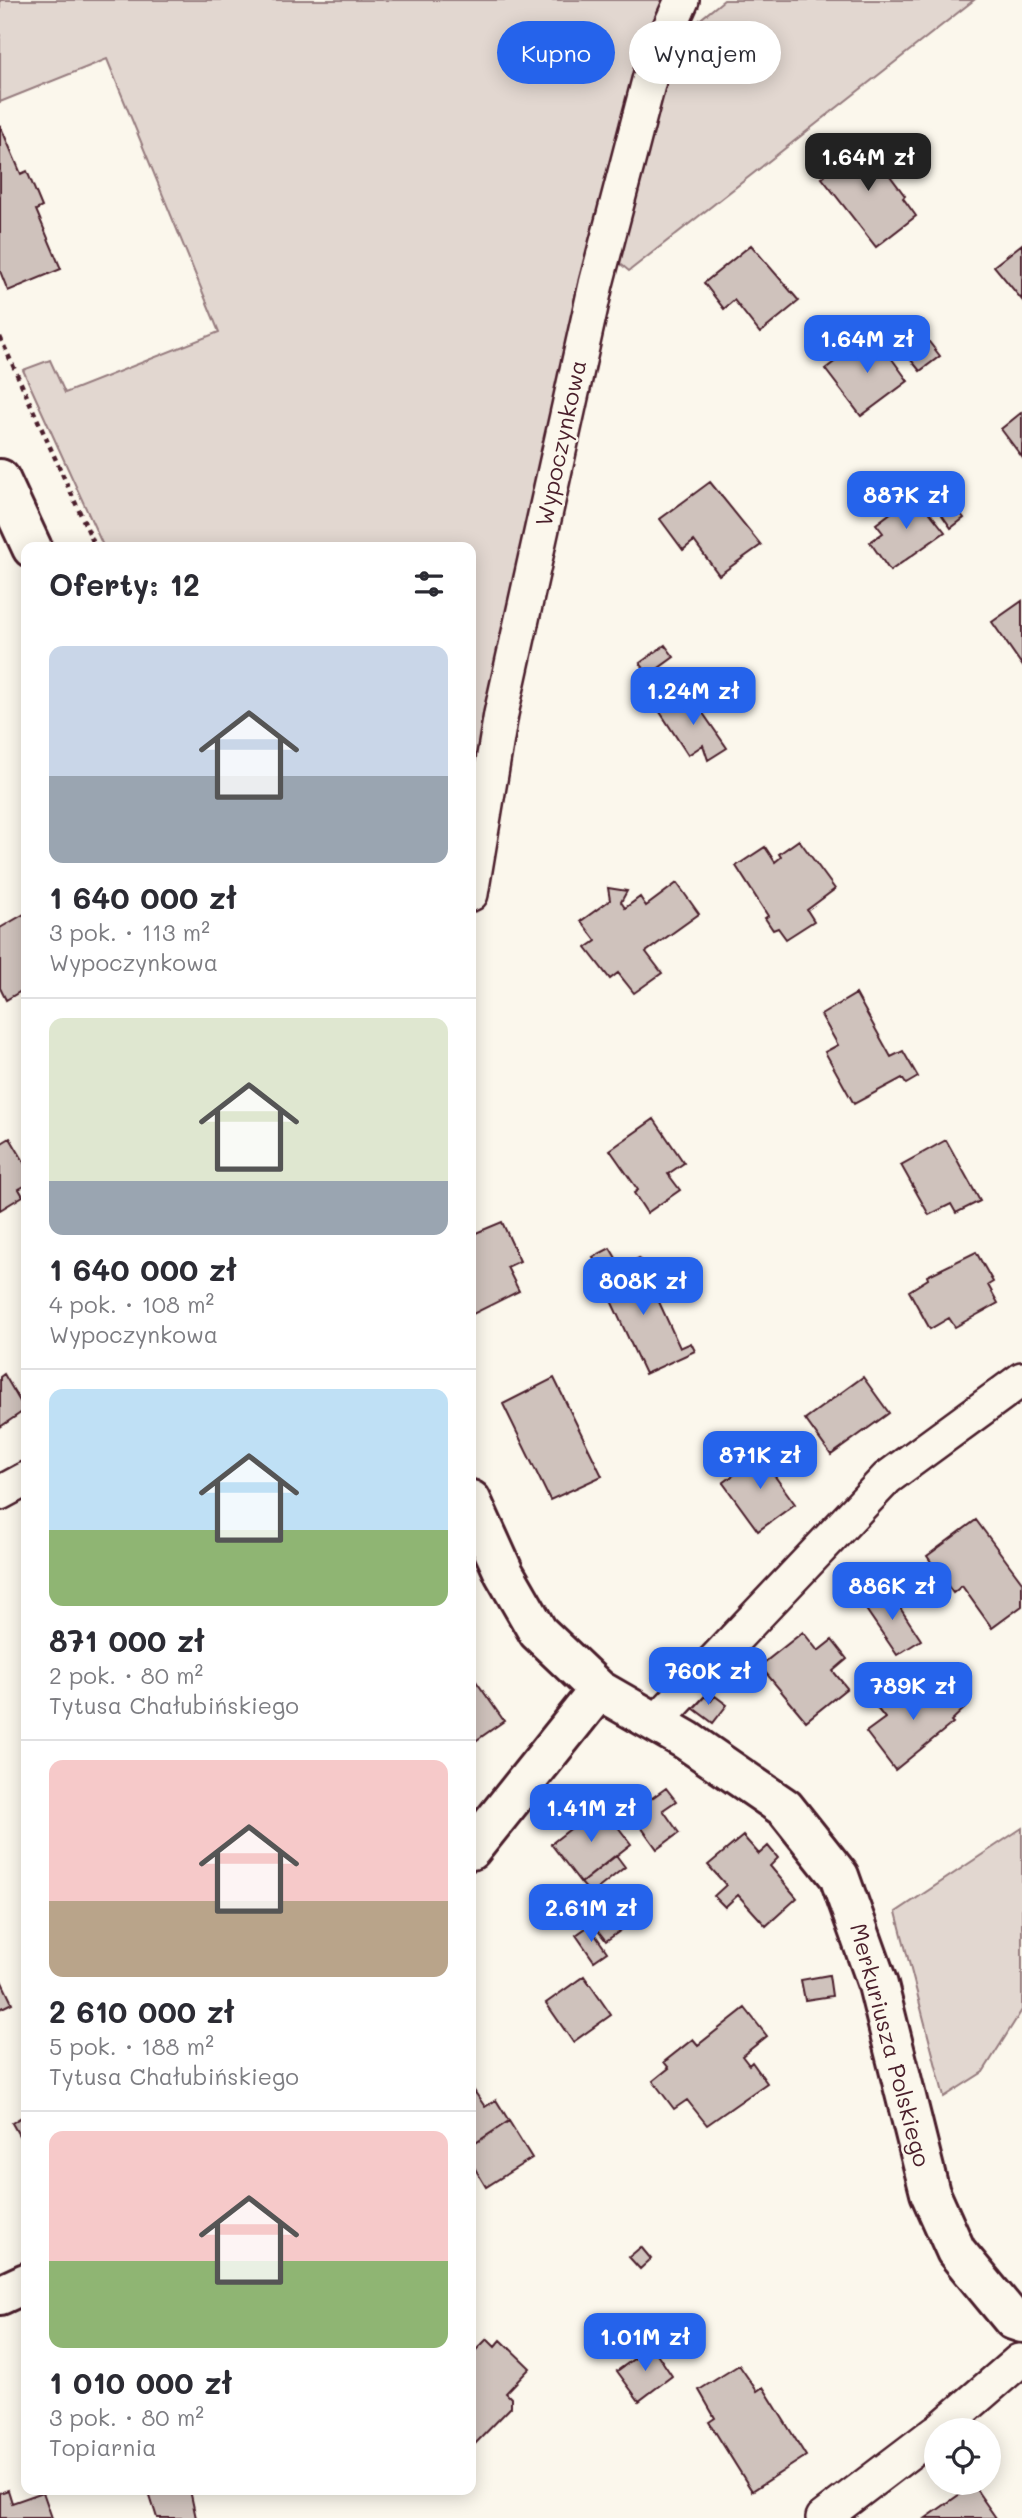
<!DOCTYPE html>
<html lang="pl">
<head>
<meta charset="utf-8">
<style>
	:root { --surface:#fff; --page:#f2f2f3; --text:#2b2b33; --muted:#7c7c81; --line:#e1e1e2; --accent:#2563eb }
	body { margin:0; font-family:Mali,sans-serif; background:var(--page); color:var(--text); height:100vh; display:flex; flex-direction:column; font-size:26px; white-space:nowrap }
	* { box-sizing:border-box; margin:0 }
	p { font-size:23px; color:var(--muted) }
	.icon { flex:none; width:38px; height:38px; fill:none; stroke:currentColor; stroke-width:2; stroke-linecap:round; stroke-linejoin:round }
	.map { position:relative; flex:1; overflow:hidden }
	.sheet { position:absolute; left:21px; top:542px; width:455px; height:1953px; display:flex; flex-direction:column; background:var(--surface); border-radius:14px; box-shadow:0 4px 18px #0003 }
	.sheet>* { flex:none }
	.hud { position:absolute; left:497px; top:21px; width:420px; height:63px; display:flex; gap:14px }
	.tools { position:absolute; left:924px; top:2418px; display:grid; gap:14px }
	.tools a { display:grid; place-items:center; width:77px; height:77px; border-radius:50%; background:var(--surface); box-shadow:0 4px 18px #0003; font-size:35px }
	.price { position:absolute; translate:-50% -60px; padding:0 16px; border-radius:14px; background:var(--accent); color:#fff; font-size:23px; line-height:46px; filter:drop-shadow(0 2px 4px #0008) }
	.price::after { content:''; position:absolute; left:50%; top:42px; width:21px; height:16px; margin-left:-10px; background:inherit; clip-path:polygon(0 0,100% 0,50% 100%) }
	.price.on { background:#222; color:#fff }
	ul { padding:0; list-style:none }
	li { display:grid; align-content:center; gap:14px; height:371px; padding:0 28px }
	li+li { border-top:2px solid var(--line) }
	li span { display:grid; place-items:center; height:217px; border-radius:14px; color:#555 }
	li>.icon { margin-inline-start:auto }
	span .icon { width:126px; height:126px; fill:#fffc; stroke-width:1 }
	li b { font-size:30px }
	h2 { display:flex; justify-content:space-between; align-items:center; height:84px; padding:0 28px; font-size:30px }
	.tag { padding:0 24px; border-radius:32px; background:var(--surface); box-shadow:0 4px 18px #0003; font-size:24px; line-height:63px }
	.tag.on { background:var(--accent); color:#fff }
	.map>svg:first-child { display:block }
	.green { fill:#e2d7d0; stroke:#967b7e; stroke-width:2 }
	.building { fill:#cfc2bc; stroke:#4a1f2b; stroke-width:2 }
	.lines { fill:none; stroke-linecap:round; stroke-linejoin:round }
	.minor-casing { stroke:#4a1f2b; stroke-width:38 }
	.tertiary-casing { stroke:#4a1f2b; stroke-width:44 }
	.path { stroke:#4a1f2b; stroke-width:4.5; stroke-dasharray:5 5; stroke-linecap:butt }
	.minor { stroke:#fbf7ec; stroke-width:33 }
	.tertiary { stroke:#fbf7ec; stroke-width:38 }
	.labels { text-anchor:middle; stroke-width:5; stroke-linejoin:round; paint-order:stroke }
	.street-label { font-size:23px; fill:#4a1f2b; stroke:#fbf7ec }
</style>
</head>
<body>
<div class="map">
<svg width="1022" height="2518" viewBox="0 0 1022 2518">
	<rect width="100%" height="100%" fill="#fbf7ec"/>
	<filter id="ink" filterUnits="userSpaceOnUse"><feTurbulence type="fractalNoise" baseFrequency=".0143" numOctaves="2"/><feDisplacementMap in="SourceGraphic" scale="14" xChannelSelector="R" yChannelSelector="G"/><feConvolveMatrix kernelMatrix="1 2 1 2 8 2 1 2 1" color-interpolation-filters="sRGB"/></filter>
	<g filter="url(#ink)">
		<path class="green" d="M0,0H671L471,827V548H104L23,370L50,360L65,393L219,332L107,59L0,102Z
			M724,0H974L629,271L617,261L661,77L681,35Z
			M1022,1828V2010L983,2072L944,2097L896,1912Z"/>
		<path class="building" d="M0,125L21,174L27,171L42,207L36,210L61,269L8,291L0,271Z
			M867,145L905,196L903,198L916,216L876,247L822,178L825,176L820,168L845,147L853,156Z
			M1022,244V300L994,266Z
			M751,245L799,301L760,333L734,300L724,309L704,283Z
			M873,333L908,381L861,416L825,369Z
			M923,334L940,356L920,371L902,349Z
			M1022,412V457L1001,429Z
			M710,482L761,545L719,575L694,541L683,550L660,519Z
			M912,490L945,532L890,571L870,542L883,533L876,524L900,506L897,501Z
			M949,499L964,518L951,528L937,508Z
			M1022,601V665L992,622Z
			M665,645L674,657L649,675L640,663Z
			M689,693L727,748L708,760L703,745L688,755L660,712Z
			M799,840L835,889L807,910L814,921L786,939L778,928L773,930L765,918L768,916L736,866L765,847L775,862L781,857L779,854Z
			M677,883L699,914L646,952L662,973L634,993L618,973L610,979L586,948L596,941L581,921L610,900L608,888L627,891L621,902L625,908L640,897L646,906Z
			M26,913V988L6,1000L0,988V928Z
			M856,994L891,1057L903,1051L918,1077L906,1084L902,1078L854,1104L825,1052L838,1045L821,1015Z
			M654,1119L684,1163L668,1174L680,1190L647,1213L634,1193L638,1190L610,1150Z
			M10,1138L26,1165V1185L19,1189L23,1196L0,1210V1144Z
			M946,1140L980,1201L956,1213L951,1204L929,1215L901,1165Z
			M502,1222L520,1261L507,1267L519,1291L471,1315V1235Z
			M610,1248L619,1263L601,1272L593,1257Z
			M976,1252L993,1282L988,1285L998,1303L955,1327L949,1318L930,1329L909,1291L928,1279L927,1276Z
			M639,1258L680,1348L691,1343L695,1351L645,1374L600,1277Z
			M4,1374L25,1410L0,1427V1377Z
			M863,1377L889,1413L831,1455L805,1419Z
			M554,1378L602,1476L550,1500L503,1404Z
			M766,1451L781,1470L774,1475L795,1504L758,1531L723,1483Z
			M976,1520L1022,1582V1606L992,1628L962,1586L953,1593L927,1556Z
			M887,1588L921,1640L897,1655L863,1605Z
			M803,1632L818,1651L832,1640L847,1659L833,1671L847,1688L806,1721L760,1666Z
			M471,1674L504,1721L471,1744Z
			M948,1684L966,1707L951,1721L953,1723L895,1770L866,1732L885,1718L876,1707L897,1689L906,1700L924,1686L932,1697Z
			M699,1692L711,1701L715,1696L727,1705L713,1723L689,1705Z
			M666,1788L676,1801L663,1810L679,1833L657,1849L631,1813Z
			M601,1805L631,1844L581,1883L551,1844Z
			M743,1836L759,1854L768,1846L778,1858L770,1866L797,1898L766,1926L738,1895L725,1907L714,1896L726,1885L708,1865Z
			M616,1855L625,1867L591,1894L581,1883Z
			M624,1900L638,1918L606,1941L592,1923Z
			M589,1926L607,1952L594,1961L576,1935Z
			M829,1975L832,1996L805,2000L801,1980Z
			M584,1976L611,2015L573,2042L546,2003Z
			M0,1978L12,2003L0,2009Z
			M745,2008L767,2036L742,2056L749,2065L752,2062L767,2083L707,2125L687,2100L674,2109L653,2081L669,2068L664,2062L693,2039L698,2045Z
			M473,2089L485,2107L496,2100L509,2121L471,2146Z
			M26,2114V2148L12,2123Z
			M509,2121L532,2158L486,2187L471,2162V2146Z
			M641,2247L651,2259L640,2269L629,2257Z
			M487,2339L495,2347L501,2340L530,2368L506,2393L511,2398V2407L471,2448V2355Z
			M652,2346L672,2376L639,2401L617,2371Z
			M739,2365L757,2391L763,2387L806,2456L752,2491L709,2422L715,2418L699,2390Z
			M973,2485L996,2518H926Z
			M8,2490L12,2503L43,2492L52,2518H0V2493Z
			M148,2490H190L196,2518H157Z"/>
		<g class="lines">
			<defs>
				<path id="minor" d="M471,894L501,714L596,284L653,65L682,0
					M0,1493L26,1479
					M655,1723L887,1478L1022,1379
					M938,2431L1019,2361
					M823,2518L936,2432"/>
				<path id="tertiary" d="M0,479L32,548
					M471,1500L504,1573L538,1632L599,1690L686,1740L785,1808L839,1876L878,1985L930,2193L956,2251L1013,2320L1022,2323
					M471,1850L599,1690
					M0,2295L26,2283"/>
			</defs>
			<use href="#minor" class="minor-casing"/>
			<use href="#tertiary" class="tertiary-casing"/>
			<path class="path" d="M0,337L96,548"/>
			<use href="#minor" class="minor"/>
			<use href="#tertiary" class="tertiary"/>
		</g>
	</g>
	<g class="labels">
		<g class="street-label">
			<text transform="translate(561 443) rotate(-78)" y="8">Wypoczynkowa</text>
			<text transform="translate(890 2045) rotate(75)" y="8">Merkuriusza Polskiego</text>
		</g>
	</g>
</svg>
<div class="tools">
<a><svg class="icon" aria-label="locate" viewBox="0 0 24 24"><circle cx="12" cy="12" r="6"/><path d="M12 2v4M12 18v4M2 12h4M18 12h4"/></svg></a>
</div>
<b class="price on" style="left:868px;top:193px">1.64M zł</b>
<b class="price" style="left:867px;top:375px">1.64M zł</b>
<b class="price" style="left:906px;top:531px">887K zł</b>
<b class="price" style="left:693px;top:727px">1.24M zł</b>
<b class="price" style="left:643px;top:1317px">808K zł</b>
<b class="price" style="left:760px;top:1491px">871K zł</b>
<b class="price" style="left:892px;top:1622px">886K zł</b>
<b class="price" style="left:708px;top:1707px">760K zł</b>
<b class="price" style="left:913px;top:1722px">789K zł</b>
<b class="price" style="left:591px;top:1844px">1.41M zł</b>
<b class="price" style="left:591px;top:1944px">2.61M zł</b>
<b class="price" style="left:645px;top:2373px">1.01M zł</b>
<div class="hud">
<a class="tag on">Kupno</a>
<a class="tag">Wynajem</a>
</div>
<section class="sheet">
<h2>Oferty: 12<svg class="icon" aria-label="filters" viewBox="0 0 24 24"><path d="M4 7h16M4 17h16"/><circle cx="9" cy="7" r="2"/><circle cx="15" cy="17" r="2"/></svg></h2>
<ul>
<li><span style="background:linear-gradient(#c9d6e8 60%,#9aa5b1 0)"><svg class="icon" aria-label="home" viewBox="0 0 24 24"><path d="M3 11l9-7 9 7M6 9v11h12V9"/></svg></span><div><b>1 640 000 zł</b><p>3 pok. · 113 m²</p><p>Wypoczynkowa</p></div></li>
<li><span style="background:linear-gradient(#dfe7d0 75%,#9aa5b1 0)"><svg class="icon" aria-label="home" viewBox="0 0 24 24"><path d="M3 11l9-7 9 7M6 9v11h12V9"/></svg></span><div><b>1 640 000 zł</b><p>4 pok. · 108 m²</p><p>Wypoczynkowa</p></div></li>
<li><span style="background:linear-gradient(#bfe0f5 65%,#8fb573 0)"><svg class="icon" aria-label="home" viewBox="0 0 24 24"><path d="M3 11l9-7 9 7M6 9v11h12V9"/></svg></span><div><b>871 000 zł</b><p>2 pok. · 80 m²</p><p>Tytusa Chałubińskiego</p></div></li>
<li><span style="background:linear-gradient(#f6c9c9 65%,#b9a48a 0)"><svg class="icon" aria-label="home" viewBox="0 0 24 24"><path d="M3 11l9-7 9 7M6 9v11h12V9"/></svg></span><div><b>2 610 000 zł</b><p>5 pok. · 188 m²</p><p>Tytusa Chałubińskiego</p></div></li>
<li><span style="background:linear-gradient(#f6c9c9 60%,#8fb573 0)"><svg class="icon" aria-label="home" viewBox="0 0 24 24"><path d="M3 11l9-7 9 7M6 9v11h12V9"/></svg></span><div><b>1 010 000 zł</b><p>3 pok. · 80 m²</p><p>Topiarnia</p></div></li>
</ul>
</section>
</div>
</body>
</html>
